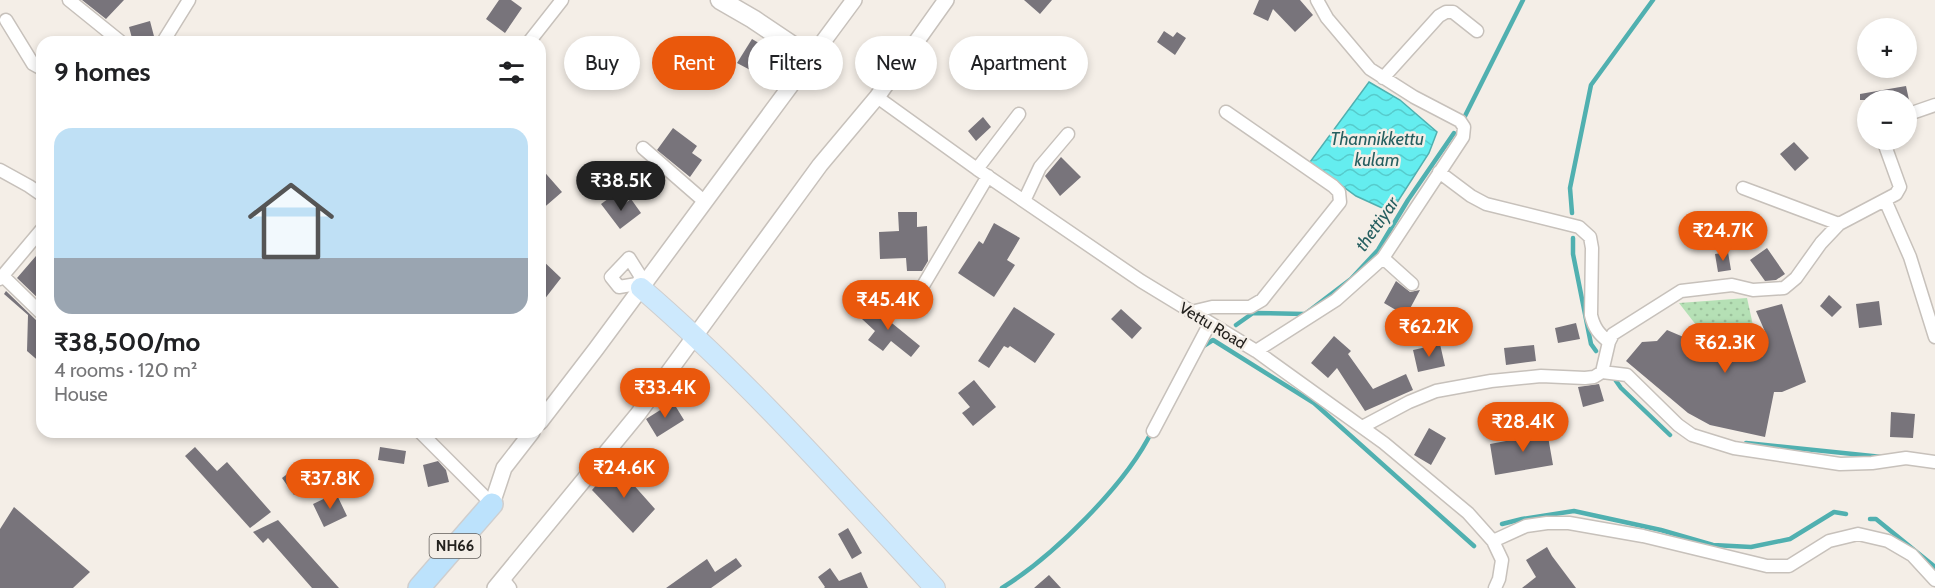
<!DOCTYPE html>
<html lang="en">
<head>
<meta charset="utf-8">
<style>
	:root { --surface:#fff; --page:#f2f2f2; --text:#202124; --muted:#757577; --line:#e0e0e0; --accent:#ea580c }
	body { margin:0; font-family:Cabin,sans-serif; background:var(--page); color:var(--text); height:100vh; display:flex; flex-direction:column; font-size:22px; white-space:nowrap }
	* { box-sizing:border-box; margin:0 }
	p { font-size:20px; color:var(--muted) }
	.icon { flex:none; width:33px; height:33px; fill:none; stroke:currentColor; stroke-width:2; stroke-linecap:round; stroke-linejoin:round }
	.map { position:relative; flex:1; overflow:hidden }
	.details { position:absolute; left:36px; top:36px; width:510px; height:402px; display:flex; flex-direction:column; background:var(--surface); border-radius:18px; box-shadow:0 3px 9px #0003 }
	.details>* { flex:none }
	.banner { position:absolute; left:564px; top:36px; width:570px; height:54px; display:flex; gap:12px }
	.tools { position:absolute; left:1857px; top:18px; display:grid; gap:12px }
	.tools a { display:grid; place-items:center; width:60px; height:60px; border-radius:50%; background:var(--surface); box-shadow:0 3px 9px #0003; font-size:30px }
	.price { position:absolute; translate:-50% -51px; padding:0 14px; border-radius:21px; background:var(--accent); color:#fff; font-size:20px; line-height:39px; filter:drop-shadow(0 2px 3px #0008) }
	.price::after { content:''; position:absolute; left:50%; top:36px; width:18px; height:14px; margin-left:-9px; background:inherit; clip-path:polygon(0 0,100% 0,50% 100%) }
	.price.current { background:#222; color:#fff }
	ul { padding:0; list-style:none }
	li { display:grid; align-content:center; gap:12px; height:318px; padding:0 18px }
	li+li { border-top:2px solid var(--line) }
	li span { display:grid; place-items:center; height:186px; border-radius:18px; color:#555 }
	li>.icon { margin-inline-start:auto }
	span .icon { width:108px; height:108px; fill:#fffc; stroke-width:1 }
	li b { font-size:26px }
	h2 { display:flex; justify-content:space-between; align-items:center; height:72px; padding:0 18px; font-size:26px }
	.chip { padding:0 21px; border-radius:27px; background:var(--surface); box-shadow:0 3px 9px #0003; font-size:21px; line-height:54px }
	.chip.current { background:var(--accent); color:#fff }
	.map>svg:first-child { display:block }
	.park { fill:url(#park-dots) }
	.water { fill:url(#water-waves); stroke:#50b0b0; stroke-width:1.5 }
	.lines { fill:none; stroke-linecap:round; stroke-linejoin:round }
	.stream { stroke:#50b0b0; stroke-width:4.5 }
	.building { fill:#78747b }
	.minor-casing { stroke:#c7c1bb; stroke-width:15 }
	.tertiary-casing { stroke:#c7c1bb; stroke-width:18 }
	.secondary-casing { stroke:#c7c1bb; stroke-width:21 }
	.primary-casing { stroke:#cfcece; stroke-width:22 }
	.trunk-casing { stroke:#cfcece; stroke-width:24 }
	.minor { stroke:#fff; stroke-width:12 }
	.tertiary { stroke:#fff; stroke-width:15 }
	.secondary { stroke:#fff; stroke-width:18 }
	.primary { stroke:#cde9fd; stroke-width:20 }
	.trunk { stroke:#bce2fc; stroke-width:21 }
	.labels { text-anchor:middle; stroke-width:5; stroke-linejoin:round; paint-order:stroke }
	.shield { fill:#f4eee7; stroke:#625e5a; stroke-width:1.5 }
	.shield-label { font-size:15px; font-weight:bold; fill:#23211e }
	.street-label { font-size:16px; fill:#23211e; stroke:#f4eee7 }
	.water-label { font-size:18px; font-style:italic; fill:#265f60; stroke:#f4eee7 }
</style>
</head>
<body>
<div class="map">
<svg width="1935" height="588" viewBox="0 0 1935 588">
	<defs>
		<pattern id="park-dots" width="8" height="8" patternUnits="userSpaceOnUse" patternTransform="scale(1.5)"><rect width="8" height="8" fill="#b5e0b5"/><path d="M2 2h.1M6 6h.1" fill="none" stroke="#9bc09b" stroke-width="1.8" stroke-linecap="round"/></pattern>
		<pattern id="water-waves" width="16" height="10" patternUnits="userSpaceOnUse" patternTransform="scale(1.5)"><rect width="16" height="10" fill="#64edef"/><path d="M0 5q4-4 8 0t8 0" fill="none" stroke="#56cbcc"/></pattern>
	</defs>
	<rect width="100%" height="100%" fill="#f4eee7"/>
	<path class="park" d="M1747,298L1754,330L1710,343L1679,303Z"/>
	<path class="water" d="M1369,82L1400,100L1437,132L1429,153L1391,212L1356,196L1310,162Z"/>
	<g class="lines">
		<path class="stream" d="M1464,118L1523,0
			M1572,213L1570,188L1591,85L1653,0
			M1573,238V254L1591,344L1596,351
			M1236,325L1253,313L1305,314L1351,279L1378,250L1408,200L1454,133
			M1202,347L1213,340L1314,403L1474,546
			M1614,378L1621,388L1670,435
			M1746,443L1882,457
			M1870,519H1876L1935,567
			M1502,524L1522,519L1574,511L1661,530L1713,545L1751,547L1790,539L1834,512L1846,514
			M1002,588C1052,557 1126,485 1152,431"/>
	</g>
	<path class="building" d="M82,0H124L106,19Z
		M499,0H511L522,8L505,33L486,19Z
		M1024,0H1052L1040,14Z
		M1259,0H1300L1313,15L1295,32L1273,9L1268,21L1253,14Z
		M150,21L155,40L133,42L129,27Z
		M1164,31L1173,37L1177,32L1186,38L1175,55L1157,42Z
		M752,39L793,63L777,84L737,63Z
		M1906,86L1909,100H1860V94Z
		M983,117L991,127L976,141L968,131Z
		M673,128L697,146L692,153L702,160L690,177L657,150Z
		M1794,142L1809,158L1795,171L1780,154Z
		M1061,157L1081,177L1060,196L1045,176Z
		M540,167L562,192L540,211Z
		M612,196L620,207L631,199L641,213L620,229L601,204Z
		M898,212H917V227L927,226L928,261L922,271H907L906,258L880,259L879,232L899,231Z
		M994,223L1020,238L1007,260L1015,265L994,297L958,273L979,241L983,244Z
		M1767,248L1785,274L1776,280L1765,281L1750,260Z
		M42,249V302L17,278Z
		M1728,252L1731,270L1718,272L1715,254Z
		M540,258L561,278L540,305Z
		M1396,281L1410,292L1420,290L1406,316L1384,303Z
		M6,291L36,320L42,322V364L27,351L28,315L4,294Z
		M1829,295L1842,307L1832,317L1820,306Z
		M879,300L888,308L882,315L920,346L911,357L891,341L883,351L868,340L875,331L862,319Z
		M1879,301L1882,325L1859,328L1856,304Z
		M1782,304L1806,382L1782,392H1774L1765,437L1710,425L1688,413L1626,361L1642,342L1657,341L1667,330L1733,358L1730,345L1766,334L1756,311Z
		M1014,307L1055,334L1035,363L1010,346L1008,348L1004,346L989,368L978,361Z
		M1121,309L1142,328L1132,339L1111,319Z
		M1576,323L1580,339L1558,343L1555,328Z
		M1334,336L1351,351L1348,354L1373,389L1406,374L1413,390L1365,411L1337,368L1328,378L1311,363Z
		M1440,344L1445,366L1418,372L1413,350Z
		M1534,345L1536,361L1506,365L1504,348Z
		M974,380L996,407L973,426L962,413L970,407L958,393Z
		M1599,384L1604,401L1583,407L1578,387Z
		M673,402L684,420L657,437L646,419Z
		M1891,412L1915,414L1913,438L1890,437Z
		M1546,425L1553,465L1495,475L1490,444L1532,436L1530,428Z
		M1429,428L1446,438L1431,465L1414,455Z
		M195,447L217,471L227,462L271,512L250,528L185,456Z
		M380,447L406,451L404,464L378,460Z
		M438,461L446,470L449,482L428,487L423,465Z
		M303,462L316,478L294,495L282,478Z
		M615,464L655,509L633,533L592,490Z
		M336,493L347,516L324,527L313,504Z
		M14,507L90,572L73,588H0V529Z
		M278,520L339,588H312L268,538L263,543L253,532Z
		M848,528L862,553L852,559L838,534Z
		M1547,547L1552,556L1576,588H1522L1536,577L1526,560Z
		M736,558L742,566L711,588H666L707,559L715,572Z
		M830,568L839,581L861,572L868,588H824L825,587L818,577Z
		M1049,575L1061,588H1034Z"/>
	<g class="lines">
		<defs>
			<path id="minor" d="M69,0L121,42
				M6,20L33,64L42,69
				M163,42L189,0
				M529,42L562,0
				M1383,78L1439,16L1446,12H1453L1477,31
				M877,97L977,169L1141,281L1256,351L1384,443L1468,513L1493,541L1502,560L1499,579L1495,588
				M1906,115L1935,105
				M643,148L705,202
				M977,169L1019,114
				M0,170L29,186L42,195
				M1439,172L1471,196L1486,204L1579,227L1590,237L1592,248L1591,315C1594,328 1599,334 1609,342
				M1743,188L1839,224
				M1885,200L1910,257L1935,337
				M1024,201L1040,167L1068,134
				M1383,258L1412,284
				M3,276L42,314
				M0,279L42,229
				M637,284L619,287L611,277L629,258L641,277L637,284L640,287
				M924,284L988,176
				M1191,312L1212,307H1250L1262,300L1340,202L1339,192L1333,186L1226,112
				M1256,351L1336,300L1383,258L1463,137L1464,127L1460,121L1414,97L1370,69L1327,18L1317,0
				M1602,372L1627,375L1678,425L1692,435L1734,448L1840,464L1872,463L1906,458L1935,462
				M1362,427L1409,402L1436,391L1491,381L1541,376L1585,378L1594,377L1602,372L1609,342L1613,334L1681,291L1732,285L1753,290L1784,288L1796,278L1821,243L1839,224L1896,194L1900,187L1883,140
				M1153,431L1210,323
				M420,432L492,504
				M1493,541L1526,526L1547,523H1569L1643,536L1767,566H1789L1829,541L1858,534L1888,541L1912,555L1935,580
				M503,579L510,588"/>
			<path id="tertiary" d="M540,422L596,349L854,0
				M492,504L504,468L532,432
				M495,588L638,414L820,165L877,97L946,0"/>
			<path id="secondary" d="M720,0L753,19L811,58"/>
			<path id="primary" d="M641,288C748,380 840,485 935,588"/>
			<path id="trunk" d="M419,588L492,504"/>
		</defs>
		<use href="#minor" class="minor-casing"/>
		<use href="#tertiary" class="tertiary-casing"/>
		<use href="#secondary" class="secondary-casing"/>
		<use href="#primary" class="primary-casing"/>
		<use href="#trunk" class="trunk-casing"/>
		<use href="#minor" class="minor"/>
		<use href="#tertiary" class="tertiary"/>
		<use href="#secondary" class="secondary"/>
		<use href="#primary" class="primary"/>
		<use href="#trunk" class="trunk"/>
	</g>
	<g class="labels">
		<rect class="shield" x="429.5" y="534" width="51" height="24" rx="4.5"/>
		<g class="shield-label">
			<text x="455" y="551">NH66</text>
		</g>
		<g class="street-label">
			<text transform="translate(1213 325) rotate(31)" y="6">Vettu Road</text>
		</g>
		<g class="water-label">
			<text x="1377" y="145">Thannikkettu<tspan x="1377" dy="21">kulam</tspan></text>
			<text transform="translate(1377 224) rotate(-55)" y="6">thettiyar</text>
		</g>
	</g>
</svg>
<div class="tools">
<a>+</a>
<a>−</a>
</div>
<b class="price current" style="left:621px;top:212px">₹38.5K</b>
<b class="price" style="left:1723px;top:262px">₹24.7K</b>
<b class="price" style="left:888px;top:331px">₹45.4K</b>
<b class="price" style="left:1429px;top:358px">₹62.2K</b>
<b class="price" style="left:1725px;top:374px">₹62.3K</b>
<b class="price" style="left:665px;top:419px">₹33.4K</b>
<b class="price" style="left:1523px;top:453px">₹28.4K</b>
<b class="price" style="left:624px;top:499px">₹24.6K</b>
<b class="price" style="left:330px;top:510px">₹37.8K</b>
<div class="banner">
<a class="chip">Buy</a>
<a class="chip current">Rent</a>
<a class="chip">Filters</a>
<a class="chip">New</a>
<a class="chip">Apartment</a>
</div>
<section class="details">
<h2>9 homes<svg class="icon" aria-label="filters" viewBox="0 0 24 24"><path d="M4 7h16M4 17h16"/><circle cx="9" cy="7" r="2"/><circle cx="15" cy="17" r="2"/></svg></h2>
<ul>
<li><span style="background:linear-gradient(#bfe0f5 70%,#9aa5b1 0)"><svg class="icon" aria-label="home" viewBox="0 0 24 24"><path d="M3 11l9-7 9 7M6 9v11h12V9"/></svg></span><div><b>₹38,500/mo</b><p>4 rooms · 120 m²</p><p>House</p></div></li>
</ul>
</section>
</div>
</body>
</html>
